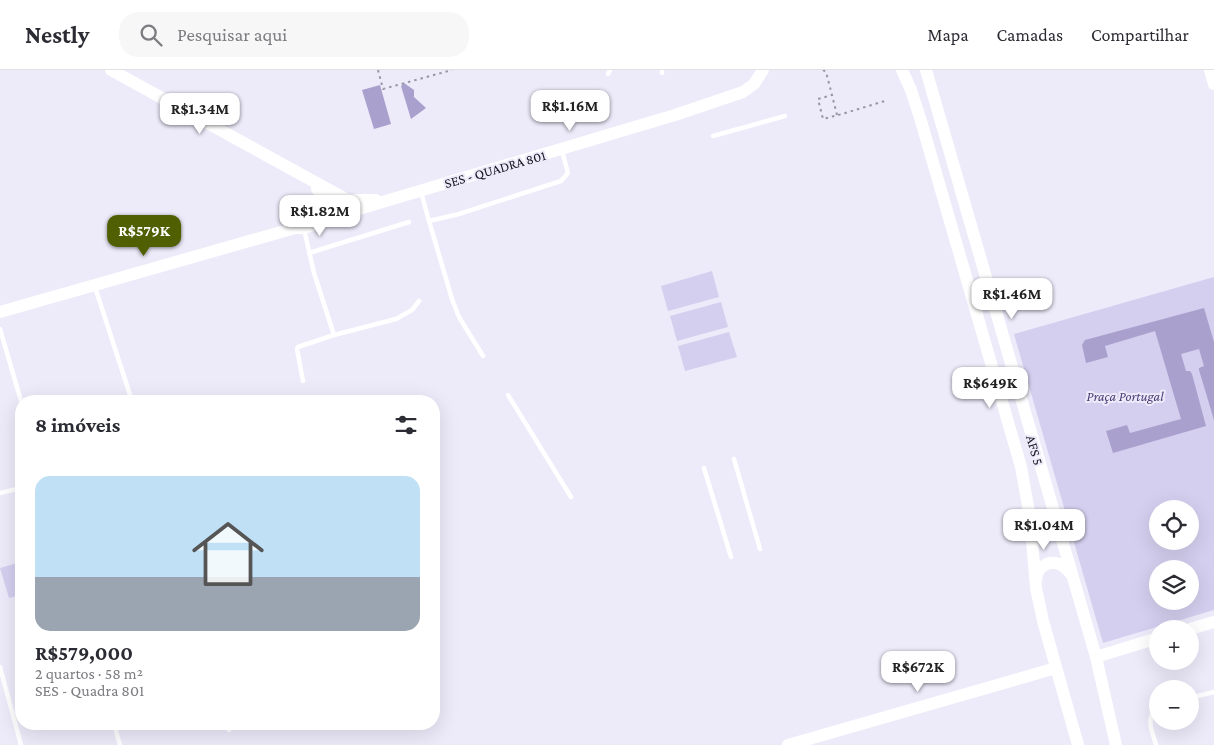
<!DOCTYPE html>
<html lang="pt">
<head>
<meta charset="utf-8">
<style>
	:root { --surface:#fff; --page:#f7f7f7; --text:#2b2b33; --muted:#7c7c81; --line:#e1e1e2; --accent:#4f5f01 }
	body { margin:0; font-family:"Crimson Pro",serif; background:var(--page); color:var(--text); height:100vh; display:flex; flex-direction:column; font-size:19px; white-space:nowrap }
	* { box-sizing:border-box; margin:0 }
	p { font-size:16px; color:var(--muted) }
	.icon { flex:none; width:28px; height:28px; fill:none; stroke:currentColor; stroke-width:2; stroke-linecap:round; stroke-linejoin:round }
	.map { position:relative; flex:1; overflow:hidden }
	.panel { position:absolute; left:15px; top:325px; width:425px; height:335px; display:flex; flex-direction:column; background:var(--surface); border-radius:20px; box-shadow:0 5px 20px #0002 }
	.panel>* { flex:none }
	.tools { position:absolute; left:1149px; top:430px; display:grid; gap:10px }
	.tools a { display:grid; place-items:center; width:50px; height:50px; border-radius:50%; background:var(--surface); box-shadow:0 5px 20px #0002; font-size:25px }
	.price { position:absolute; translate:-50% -42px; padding:0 11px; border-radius:10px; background:#fff; color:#222; font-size:16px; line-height:32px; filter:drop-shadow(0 1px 2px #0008) }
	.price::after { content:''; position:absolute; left:50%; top:30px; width:15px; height:11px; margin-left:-8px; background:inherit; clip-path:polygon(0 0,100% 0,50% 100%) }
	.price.selected { background:var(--accent); color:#fff }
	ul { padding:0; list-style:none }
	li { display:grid; align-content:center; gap:10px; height:265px; padding:0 20px }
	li+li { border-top:1px solid var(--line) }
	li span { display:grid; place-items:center; height:155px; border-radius:15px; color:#555 }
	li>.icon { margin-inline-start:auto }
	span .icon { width:90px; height:90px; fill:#fffc; stroke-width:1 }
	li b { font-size:21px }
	h2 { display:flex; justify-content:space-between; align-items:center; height:60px; padding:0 20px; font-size:21px }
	header { display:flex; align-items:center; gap:30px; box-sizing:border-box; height:70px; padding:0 25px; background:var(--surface); border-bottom:1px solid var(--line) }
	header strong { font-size:24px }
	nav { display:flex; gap:28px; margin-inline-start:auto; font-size:18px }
	.search { width:350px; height:45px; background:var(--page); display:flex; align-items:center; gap:12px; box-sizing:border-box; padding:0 18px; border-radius:20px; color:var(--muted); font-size:19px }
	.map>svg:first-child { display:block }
	.green { fill:#d4cfef; fill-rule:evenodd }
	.water { fill:#a9a0cd }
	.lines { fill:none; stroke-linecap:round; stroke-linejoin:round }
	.path { stroke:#9996a4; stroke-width:2; stroke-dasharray:2.5 4; stroke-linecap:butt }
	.lane { stroke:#fff; stroke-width:4.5 }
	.secondary { stroke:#fff; stroke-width:12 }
	.labels { text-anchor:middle; stroke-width:4; stroke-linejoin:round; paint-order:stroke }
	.street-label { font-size:14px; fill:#18161f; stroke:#edeafa }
	.park-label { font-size:14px; font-style:italic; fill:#4a3b74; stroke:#edeafa }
</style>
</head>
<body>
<header>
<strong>Nestly</strong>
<div class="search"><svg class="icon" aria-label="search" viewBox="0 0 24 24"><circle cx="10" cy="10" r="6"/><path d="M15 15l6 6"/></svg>Pesquisar aqui</div>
<nav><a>Mapa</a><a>Camadas</a><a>Compartilhar</a></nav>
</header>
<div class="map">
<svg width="1214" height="675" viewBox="0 0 1214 675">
	<rect width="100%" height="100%" fill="#edeafa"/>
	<path class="green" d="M712,201L719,227L668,241L661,216Z
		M1214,207V540L1103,573L1014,264ZM1158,439H1190V471H1158ZM1158,499H1190V531H1158Z
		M721,232L728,257L677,271L670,246Z
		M729,262L737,287L685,301L678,276Z
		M21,492V525L9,528L0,498Z"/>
	<path class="water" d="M404,13L414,20V27L426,38L411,49L401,16Z
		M380,15L391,54L374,59L362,20Z
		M1204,238L1214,272V350L1199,300V298L1204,296L1199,279L1181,284L1186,301H1190L1192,304L1206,356L1113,383L1106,361L1127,355L1130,363L1181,349L1155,261L1105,276L1108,287L1086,293L1082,275L1085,270Z"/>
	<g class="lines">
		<path class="path" d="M378,0L383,19L452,0
			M823,0L826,2L832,25
			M837,45L832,25L818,29L823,49L842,44L888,30"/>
		<path class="lane" d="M662,0V3
			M608,4L610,0
			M713,66L785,46
			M421,122L429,151L459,144L561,111L568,103L562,81
			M429,151L452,229L459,247L483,286
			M304,159L314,203L334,265L396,249L412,240L419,231
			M309,183L409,152
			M95,217L132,331
			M0,259L21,331
			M303,311L297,279L298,277L334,265
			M508,325L571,427
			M734,389L760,479
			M704,398L731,487
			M0,423L21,418
			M0,597L21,675
			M1190,628L1214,622
			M114,654L120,675
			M227,654L229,660
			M1156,675C1153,663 1144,647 1158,638"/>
		<path class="secondary" d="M111,0L344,128
			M902,0L911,20L921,51L1021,397L1030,447L1036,518L1043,551L1078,675
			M926,0L1096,587L1116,675
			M1210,0L1214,14
			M317,119L334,134
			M349,130H376
			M349,142L675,45L743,22L754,14L763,0
			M0,242L295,158H304L313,155L338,144
			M1036,510C1037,498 1047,490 1059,494C1065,496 1068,501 1072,505
			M1190,559L1214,552
			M1096,587L1158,568
			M788,675L1056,598"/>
	</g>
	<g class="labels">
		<g class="street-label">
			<text transform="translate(495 99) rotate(-16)" y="5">SES - QUADRA 801</text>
			<text transform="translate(1035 380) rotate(74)" y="5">AFS 5</text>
		</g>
		<g class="park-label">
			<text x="1125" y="331">Praça Portugal</text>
		</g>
	</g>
</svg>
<div class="tools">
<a><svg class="icon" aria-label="locate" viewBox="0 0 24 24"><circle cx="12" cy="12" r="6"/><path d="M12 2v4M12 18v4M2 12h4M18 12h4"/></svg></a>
<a><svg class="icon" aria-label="layers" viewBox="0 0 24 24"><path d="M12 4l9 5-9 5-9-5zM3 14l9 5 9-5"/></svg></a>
<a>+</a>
<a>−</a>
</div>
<b class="price" style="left:570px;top:62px">R$1.16M</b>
<b class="price" style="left:200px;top:65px">R$1.34M</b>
<b class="price" style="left:320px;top:167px">R$1.82M</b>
<b class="price selected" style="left:144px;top:187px">R$579K</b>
<b class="price" style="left:1012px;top:250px">R$1.46M</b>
<b class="price" style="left:990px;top:339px">R$649K</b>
<b class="price" style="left:1044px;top:481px">R$1.04M</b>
<b class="price" style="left:918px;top:623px">R$672K</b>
<section class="panel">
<h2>8 imóveis<svg class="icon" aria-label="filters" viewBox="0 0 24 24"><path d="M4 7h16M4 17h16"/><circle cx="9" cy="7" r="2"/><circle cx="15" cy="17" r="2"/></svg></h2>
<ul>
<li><span style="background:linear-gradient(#bfe0f5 65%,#9aa5b1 0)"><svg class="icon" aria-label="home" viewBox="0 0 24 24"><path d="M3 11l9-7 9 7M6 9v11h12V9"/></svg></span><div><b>R$579,000</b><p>2 quartos · 58 m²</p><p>SES - Quadra 801</p></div></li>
</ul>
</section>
</div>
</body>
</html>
